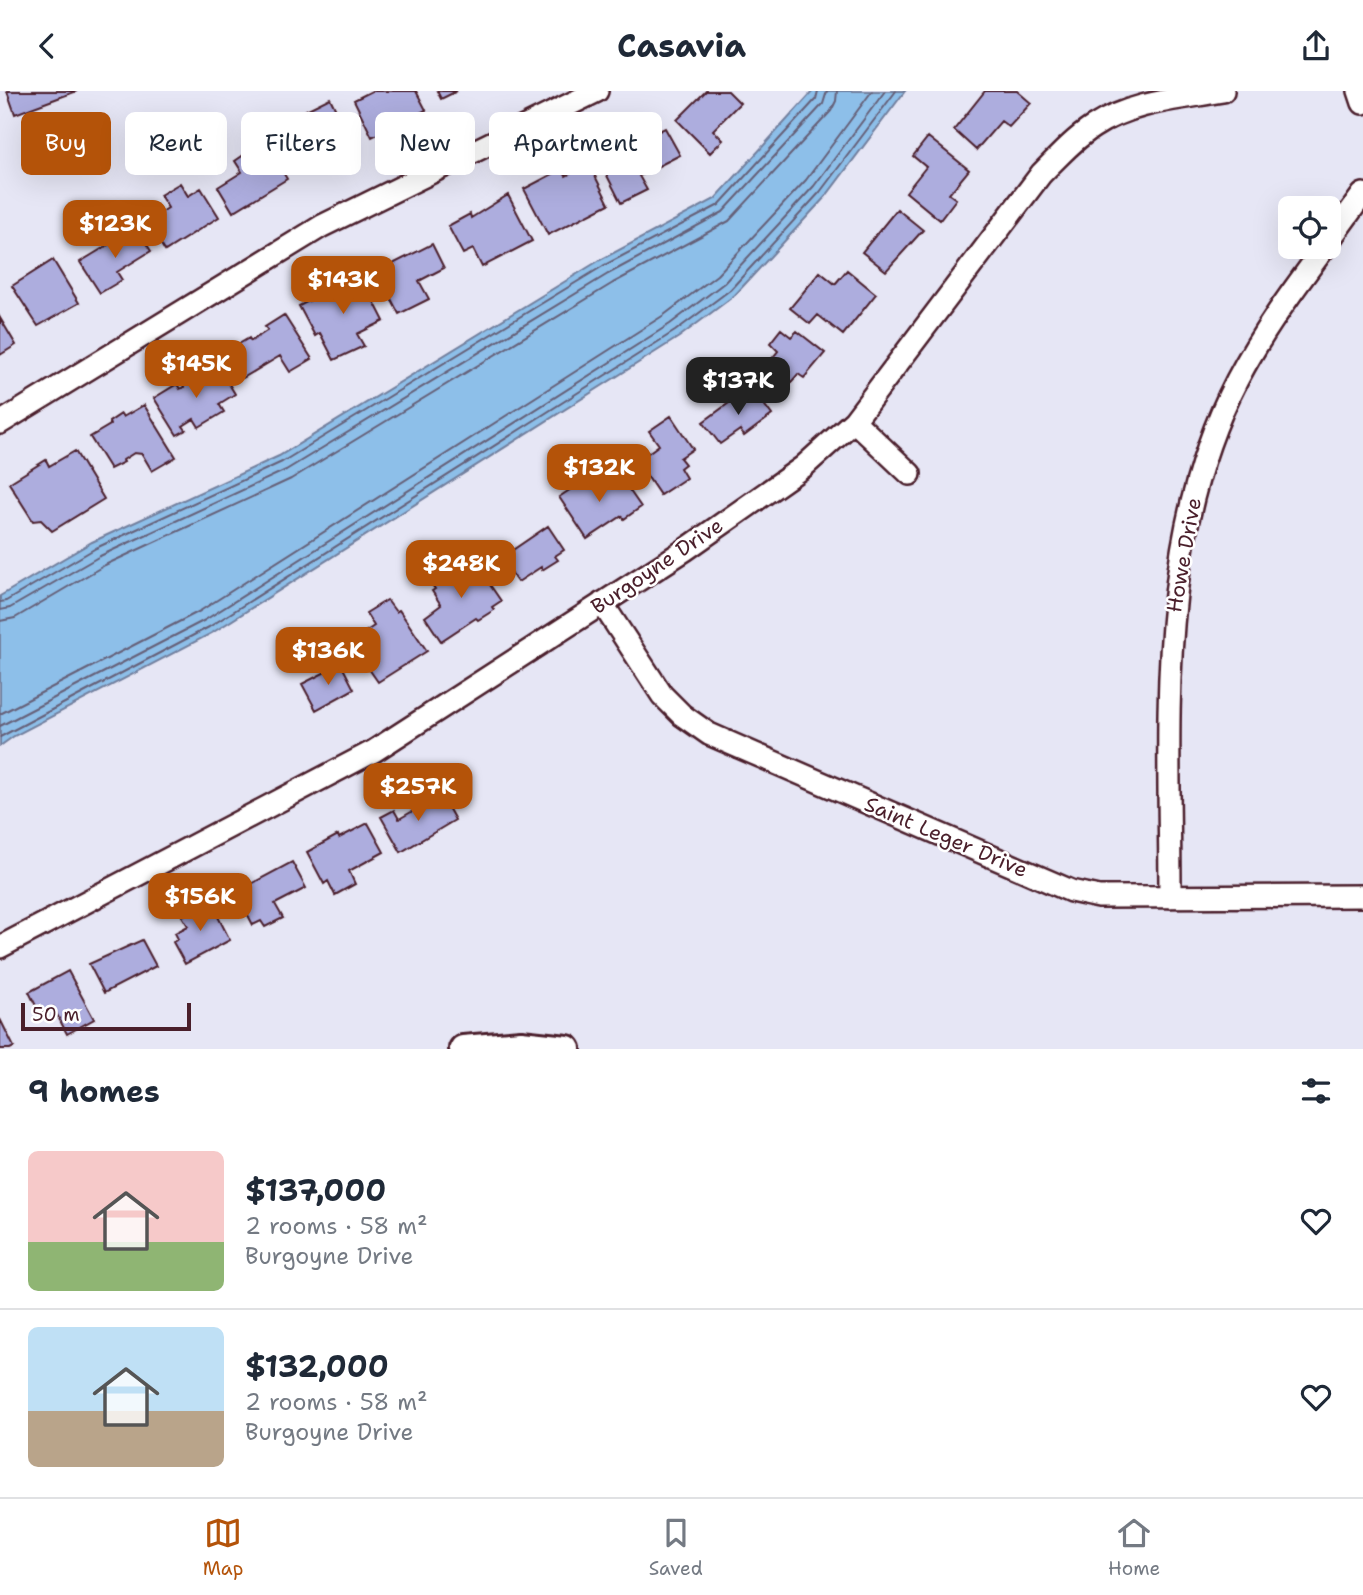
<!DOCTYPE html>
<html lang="en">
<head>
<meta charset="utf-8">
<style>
	:root { --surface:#fff; --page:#f6f6f7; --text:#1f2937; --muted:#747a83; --line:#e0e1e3; --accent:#b45309 }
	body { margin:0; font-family:"Shantell Sans",sans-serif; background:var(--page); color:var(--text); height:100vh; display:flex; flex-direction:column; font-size:26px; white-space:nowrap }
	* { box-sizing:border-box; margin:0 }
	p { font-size:23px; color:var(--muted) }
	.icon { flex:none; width:38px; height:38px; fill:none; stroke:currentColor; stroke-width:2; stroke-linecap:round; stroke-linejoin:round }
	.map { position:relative; height:958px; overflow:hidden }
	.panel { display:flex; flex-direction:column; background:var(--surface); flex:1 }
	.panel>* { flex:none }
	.guide { position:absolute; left:21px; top:21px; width:700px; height:63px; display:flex; gap:14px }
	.controls { position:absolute; left:1278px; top:105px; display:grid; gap:14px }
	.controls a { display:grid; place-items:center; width:63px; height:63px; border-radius:10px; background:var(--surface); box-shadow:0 7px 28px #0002; font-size:35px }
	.scale { position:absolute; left:21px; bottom:18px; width:170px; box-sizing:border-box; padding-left:7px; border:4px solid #4a1f2b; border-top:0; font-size:19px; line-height:24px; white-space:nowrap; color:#4a1f2b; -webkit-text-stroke:5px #fff; paint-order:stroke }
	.price { position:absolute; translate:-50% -60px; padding:0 16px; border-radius:14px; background:var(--accent); color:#fff; font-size:23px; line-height:46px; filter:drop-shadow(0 2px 4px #0008) }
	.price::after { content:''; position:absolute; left:50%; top:42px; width:21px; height:16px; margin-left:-10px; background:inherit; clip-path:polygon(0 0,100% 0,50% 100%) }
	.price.selected { background:#222; color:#fff }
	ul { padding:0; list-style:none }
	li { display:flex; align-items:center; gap:21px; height:175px; padding:0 28px }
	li+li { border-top:2px solid var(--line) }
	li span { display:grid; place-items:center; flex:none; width:196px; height:140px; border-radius:10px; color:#555 }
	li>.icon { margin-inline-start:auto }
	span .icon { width:84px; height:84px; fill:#fffc; stroke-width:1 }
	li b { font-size:30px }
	h2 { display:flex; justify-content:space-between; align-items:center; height:84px; padding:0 28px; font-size:30px }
	.pill { padding:0 24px; border-radius:10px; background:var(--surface); box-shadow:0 7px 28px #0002; font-size:24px; line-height:63px }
	.pill.selected { background:var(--accent); color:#fff }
	header { display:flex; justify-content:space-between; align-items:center; height:91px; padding:0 28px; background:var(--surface); font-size:32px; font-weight:700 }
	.menu { display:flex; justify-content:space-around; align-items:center; height:98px; border-top:2px solid var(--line); background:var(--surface); font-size:19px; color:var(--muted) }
	.menu a { display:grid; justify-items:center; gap:4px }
	.menu .selected { color:var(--accent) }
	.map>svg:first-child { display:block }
	.water { fill:#8dbfe9; stroke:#727f9d; stroke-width:2 }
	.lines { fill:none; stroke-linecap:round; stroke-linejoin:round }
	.shore { stroke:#655f77; stroke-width:2 }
	.building { fill:#adadde; stroke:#4a1f2b; stroke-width:2 }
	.minor-casing { stroke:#4a1f2b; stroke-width:26 }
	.tertiary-casing { stroke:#4a1f2b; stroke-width:32 }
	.minor { stroke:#fff; stroke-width:21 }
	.tertiary { stroke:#fff; stroke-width:26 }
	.labels { text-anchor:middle; stroke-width:5; stroke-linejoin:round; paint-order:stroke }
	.street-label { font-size:21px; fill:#4a1f2b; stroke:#fff }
</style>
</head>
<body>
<header><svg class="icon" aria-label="back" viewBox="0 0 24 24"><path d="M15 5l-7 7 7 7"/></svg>Casavia<svg class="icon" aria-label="share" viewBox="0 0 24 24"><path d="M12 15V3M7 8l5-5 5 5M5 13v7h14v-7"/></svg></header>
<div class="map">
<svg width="1363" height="958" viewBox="0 0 1363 958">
	<rect width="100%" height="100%" fill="#e6e6f5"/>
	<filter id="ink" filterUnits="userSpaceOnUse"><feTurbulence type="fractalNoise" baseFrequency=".0143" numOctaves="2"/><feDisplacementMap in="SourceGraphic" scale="14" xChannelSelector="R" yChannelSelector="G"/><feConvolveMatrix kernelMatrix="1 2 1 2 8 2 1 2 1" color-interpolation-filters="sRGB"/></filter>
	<g filter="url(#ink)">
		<path class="water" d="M813,0H905L826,105L735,204L679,246L212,542L14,645L0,655V505L92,451L279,365L600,169L715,108Z"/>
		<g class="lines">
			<path class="shore" d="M0,511L6,510L96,457L282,371L603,175L719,114L816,8L818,0
				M0,519L10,517L100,465L286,379L608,183L723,121L823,13L827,0
				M0,530L15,527L105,474L291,388L613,192L729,130L831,20L836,10L837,0
				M0,623L200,520L664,224L717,184L806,89L872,0
				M0,635L205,529L670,233L724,192L814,95L885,0
				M0,646L209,536L675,240L730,199L820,101L896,0"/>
		</g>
		<path class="building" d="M7,0H77L15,23Z
			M372,0H416L426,19L372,46L354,9Z
			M437,0H457L441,8Z
			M706,0H728L740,12L713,39L723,49L710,62L677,29Z
			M985,0H1017L1031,12L1009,36L1001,30L976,59L954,39Z
			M330,7L355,58L313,78L312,74L298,81L284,53L302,43L304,46L311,42L306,32L311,29L306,19Z
			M665,37L680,64L639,85L647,99L621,112L597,65L636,45L639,50Z
			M928,46L969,79L949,103L956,108L940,129L906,101L926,76L913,65Z
			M254,57L262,69L272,63L287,88L233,121L218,96L242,81L235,70Z
			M589,73L609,113L548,144L524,98L562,78L566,85Z
			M180,92L188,105L201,97L219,126L165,160L147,130L168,117L160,104Z
			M508,104L532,150L482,176L473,158L463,163L448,135L470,123L471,127Z
			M897,118L923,139L886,180L862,161Z
			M136,137L151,160L117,181L122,189L100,202L80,171Z
			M432,153L444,177L419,190L429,208L399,223L377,181Z
			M53,169L79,212L38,235L12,195Z
			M847,179L876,203L843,244L818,224L810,233L790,217L820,181L835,193Z
			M360,183L384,230L357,243L364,255L334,269L320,242L315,245L299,215Z
			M284,224L312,268L290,281L280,265L243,287L227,260L249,247L251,250L268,239L265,236Z
			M0,227L16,254L0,264Z
			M781,238L791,246L797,240L825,262L804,287L798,283L781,303L758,285L778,260L770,252Z
			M217,273L235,303L219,313L224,321L199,336L194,328L183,335L186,339L177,344L154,307L177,293L180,298L184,296L183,293Z
			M751,296L772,324L744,345L740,339L720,353L703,331Z
			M144,314L176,366L152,380L142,363L134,362L123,369L124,371L110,378L90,346L110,334L109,331L121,323L123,326Z
			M671,325L693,358L680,367L685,373L680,377L686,387L660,404L637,370L659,354L649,340Z
			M75,360L104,408L52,440L41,429L33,430L9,392L46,369L49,375Z
			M597,381L606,396L621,387L641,416L624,428L622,425L587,448L559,406Z
			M548,435L564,459L555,465L558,469L542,479L541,476L518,491L501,467Z
			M475,472L501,510L492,516L494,519L478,529L476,527L441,550L425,526L441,514L432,500L435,498L429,490L447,478L453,486Z
			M387,509L396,521L399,519L427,560L378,591L360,565L374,556L365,541L374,535L366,522Z
			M341,573L354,598L316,619L302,593Z
			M441,704L455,729L401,761L381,726L394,719L399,728Z
			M368,732L384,761L349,780L355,793L335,804L328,790L324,793L307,761L338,744L339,747Z
			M292,771L306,797L275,813L283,827L265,836L261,830L253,834L236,801Z
			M210,810L230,849L185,873L173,851L178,848L175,842L188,835L182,825Z
			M142,849L156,875L104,902L89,873Z
			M68,880L94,928L67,943L53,916L40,923L29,901Z
			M0,928L14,956L10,958H0Z"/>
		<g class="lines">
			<defs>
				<path id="minor" d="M1359,0L1363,12
					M1328,151L1363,103
					M854,330L910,383
					M0,332L322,135L597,0
					M602,512L662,604L682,624L709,643L1071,800L1099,806L1363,805
					M1170,806C1170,632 1154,449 1237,289C1262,241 1293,199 1325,156
					M0,856L374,660L685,459L803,376L854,330L1041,83C1058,66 1073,49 1093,36C1131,11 1179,8 1223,0"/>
				<path id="tertiary" d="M463,958L521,953L567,958"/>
			</defs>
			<use href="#minor" class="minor-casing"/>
			<use href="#tertiary" class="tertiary-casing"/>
			<use href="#minor" class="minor"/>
			<use href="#tertiary" class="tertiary"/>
		</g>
	</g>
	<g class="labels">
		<g class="street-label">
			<text transform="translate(1184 464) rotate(-80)" y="7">Howe Drive</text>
			<text transform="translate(657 475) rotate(-34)" y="7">Burgoyne Drive</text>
			<text transform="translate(946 746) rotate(23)" y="7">Saint Leger Drive</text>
		</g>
	</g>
</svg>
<div class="controls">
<a><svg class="icon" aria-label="locate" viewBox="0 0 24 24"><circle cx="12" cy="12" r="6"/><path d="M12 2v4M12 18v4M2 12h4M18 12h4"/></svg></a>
</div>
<div class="scale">50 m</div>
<b class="price" style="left:115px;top:169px">$123K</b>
<b class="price" style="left:343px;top:225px">$143K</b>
<b class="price" style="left:196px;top:309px">$145K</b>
<b class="price selected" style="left:738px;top:326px">$137K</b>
<b class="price" style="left:599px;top:413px">$132K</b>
<b class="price" style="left:461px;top:509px">$248K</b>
<b class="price" style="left:328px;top:596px">$136K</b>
<b class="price" style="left:418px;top:732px">$257K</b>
<b class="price" style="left:200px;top:842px">$156K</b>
<div class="guide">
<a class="pill selected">Buy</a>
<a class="pill">Rent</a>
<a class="pill">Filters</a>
<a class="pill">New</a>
<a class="pill">Apartment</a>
</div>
</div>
<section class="panel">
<h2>9 homes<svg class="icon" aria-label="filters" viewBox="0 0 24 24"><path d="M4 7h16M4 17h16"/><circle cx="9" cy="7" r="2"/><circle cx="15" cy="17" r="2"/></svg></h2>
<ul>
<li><span style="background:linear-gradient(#f6c9c9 65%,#8fb573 0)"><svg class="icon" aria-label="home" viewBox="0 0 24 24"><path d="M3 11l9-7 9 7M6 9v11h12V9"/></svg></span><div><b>$137,000</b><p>2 rooms · 58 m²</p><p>Burgoyne Drive</p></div><svg class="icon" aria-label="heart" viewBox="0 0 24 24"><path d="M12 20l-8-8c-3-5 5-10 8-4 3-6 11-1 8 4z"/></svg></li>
<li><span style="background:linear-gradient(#bfe0f5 60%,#b9a48a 0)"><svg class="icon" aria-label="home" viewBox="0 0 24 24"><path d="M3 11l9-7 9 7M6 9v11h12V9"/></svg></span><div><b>$132,000</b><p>2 rooms · 58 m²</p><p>Burgoyne Drive</p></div><svg class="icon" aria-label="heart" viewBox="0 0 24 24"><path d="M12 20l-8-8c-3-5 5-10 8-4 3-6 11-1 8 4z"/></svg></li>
</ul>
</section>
<nav class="menu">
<a class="selected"><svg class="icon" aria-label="map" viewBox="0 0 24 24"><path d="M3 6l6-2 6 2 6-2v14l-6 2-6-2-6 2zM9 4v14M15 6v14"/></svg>Map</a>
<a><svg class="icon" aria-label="saved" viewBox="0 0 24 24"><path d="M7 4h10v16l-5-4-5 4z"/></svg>Saved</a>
<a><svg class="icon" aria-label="home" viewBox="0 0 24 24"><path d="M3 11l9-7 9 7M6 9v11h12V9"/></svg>Home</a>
</nav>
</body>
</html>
